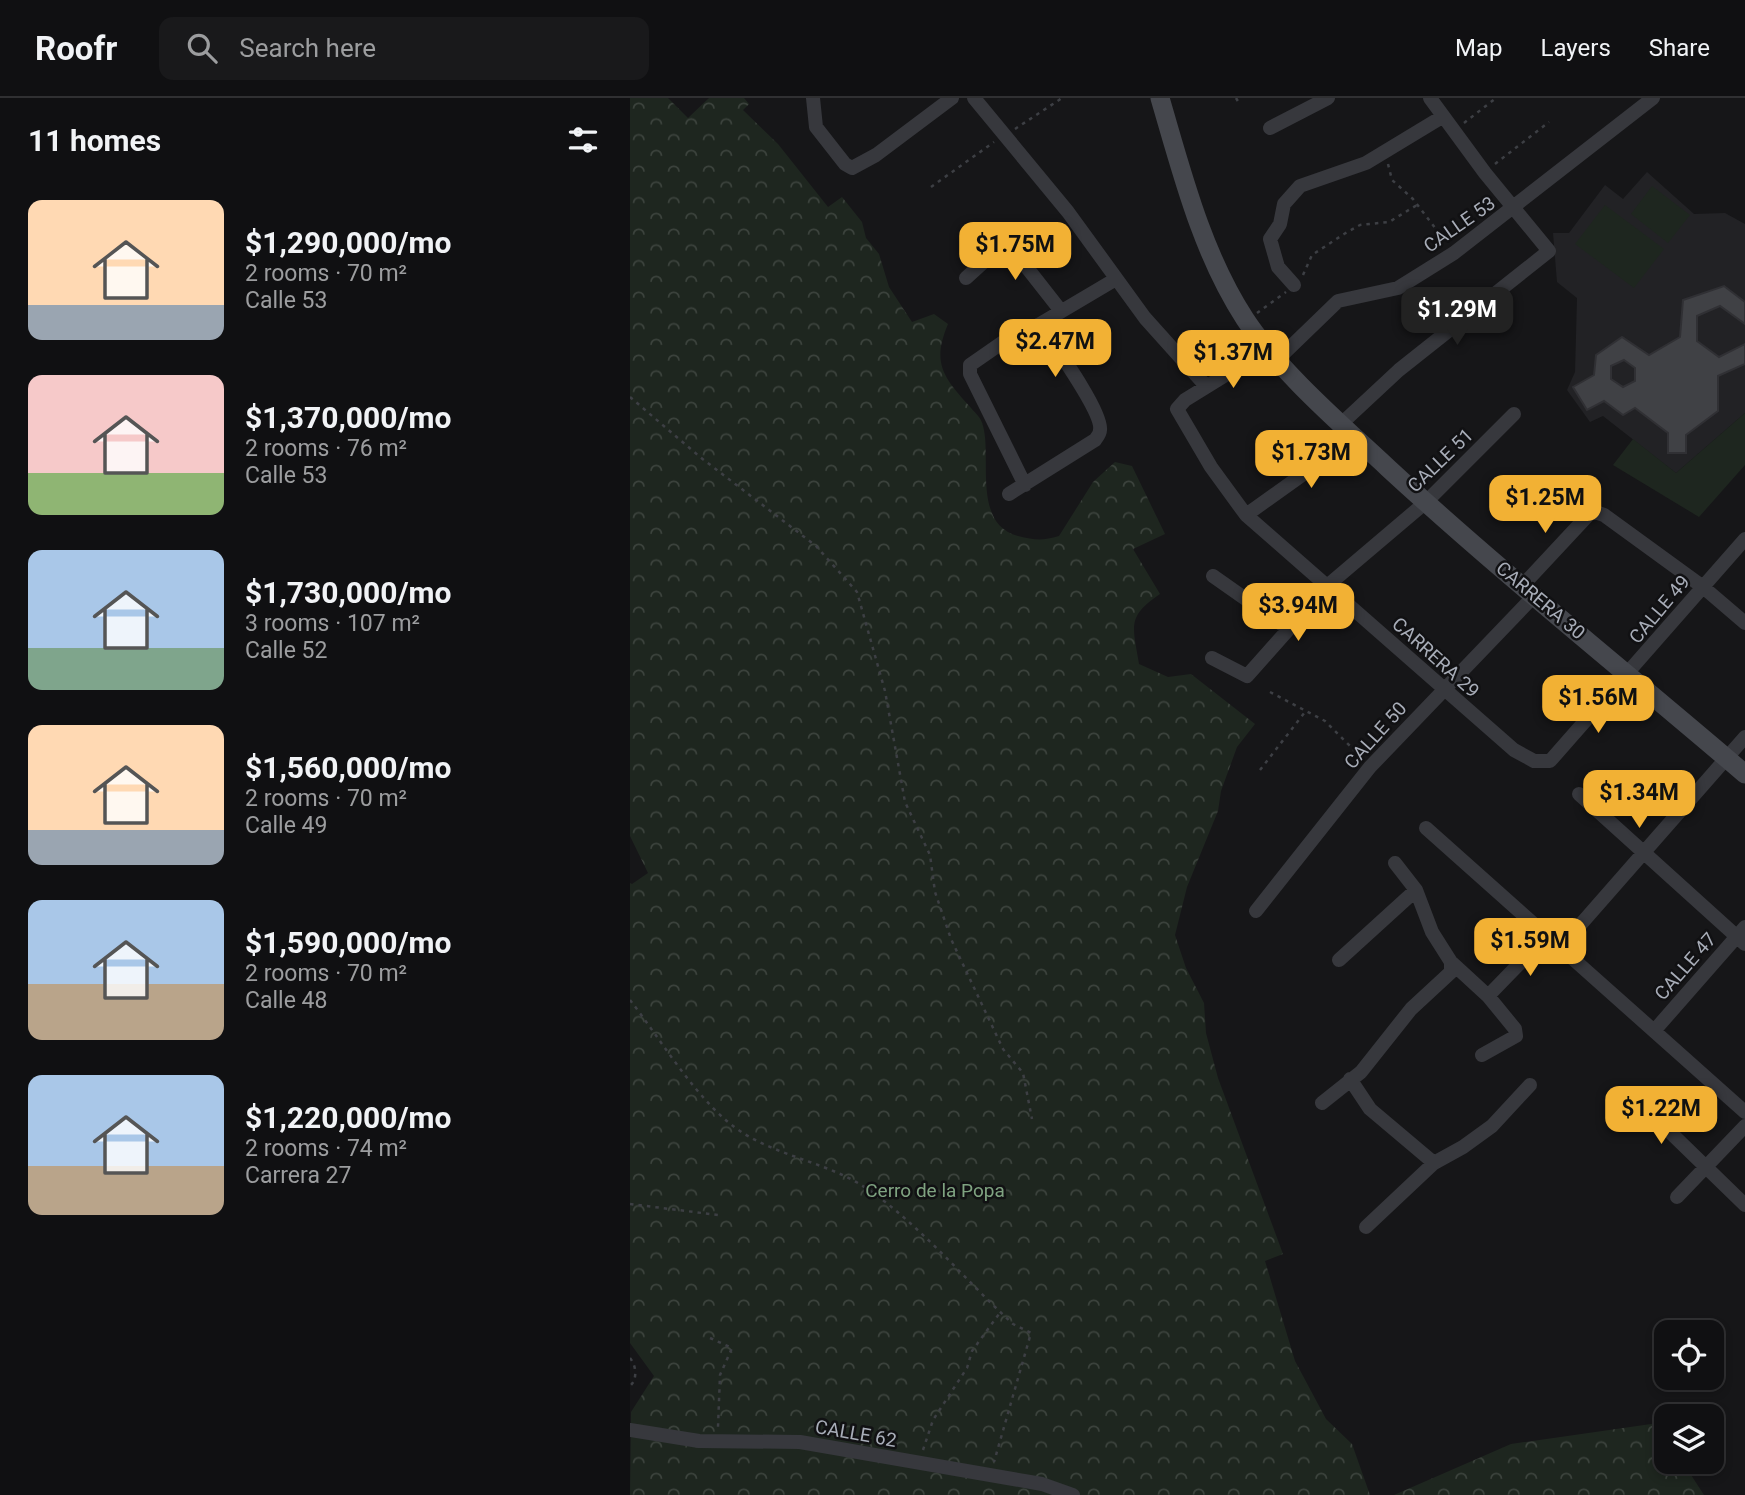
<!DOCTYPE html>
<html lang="en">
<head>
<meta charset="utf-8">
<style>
	:root { --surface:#101012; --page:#19191b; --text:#f1f3f6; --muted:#9c9d9f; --line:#303032; --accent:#f2b134 }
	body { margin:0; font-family:Roboto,sans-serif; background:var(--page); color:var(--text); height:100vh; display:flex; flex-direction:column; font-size:26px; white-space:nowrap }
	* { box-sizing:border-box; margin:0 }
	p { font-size:23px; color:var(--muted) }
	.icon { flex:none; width:38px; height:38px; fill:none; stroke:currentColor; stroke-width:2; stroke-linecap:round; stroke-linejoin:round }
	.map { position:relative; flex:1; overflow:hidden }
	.details { display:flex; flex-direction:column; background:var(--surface); width:630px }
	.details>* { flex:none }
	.fabs { position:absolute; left:1024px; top:1222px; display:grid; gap:14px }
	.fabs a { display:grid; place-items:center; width:70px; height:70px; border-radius:14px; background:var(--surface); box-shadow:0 4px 10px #0003,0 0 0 2px var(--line); font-size:35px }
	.price { position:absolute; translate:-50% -60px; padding:0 16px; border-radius:14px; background:var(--accent); color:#111; font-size:23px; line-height:46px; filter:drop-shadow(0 2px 4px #0008) }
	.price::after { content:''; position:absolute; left:50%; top:42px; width:21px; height:16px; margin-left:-10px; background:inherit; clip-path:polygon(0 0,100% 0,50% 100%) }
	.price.current { background:#222; color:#fff }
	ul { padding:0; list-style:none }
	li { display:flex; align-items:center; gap:21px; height:175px; padding:0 28px }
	li span { display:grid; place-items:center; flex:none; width:196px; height:140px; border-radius:14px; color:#555 }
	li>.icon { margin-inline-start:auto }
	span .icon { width:84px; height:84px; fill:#fffc; stroke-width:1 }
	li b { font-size:30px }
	h2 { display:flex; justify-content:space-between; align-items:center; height:84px; padding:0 28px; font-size:30px }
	header { display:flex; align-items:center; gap:42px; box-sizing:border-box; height:98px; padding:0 35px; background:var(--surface); border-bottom:2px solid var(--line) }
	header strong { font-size:33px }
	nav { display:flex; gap:38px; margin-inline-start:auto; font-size:24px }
	.search { width:490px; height:63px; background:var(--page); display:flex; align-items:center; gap:18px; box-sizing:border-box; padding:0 24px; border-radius:14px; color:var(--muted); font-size:26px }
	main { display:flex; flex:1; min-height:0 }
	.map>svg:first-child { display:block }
	.built { fill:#222225 }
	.green { fill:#1e261f }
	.forest { fill:url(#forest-crowns) }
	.building { fill:#404145; stroke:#303034; stroke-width:2; fill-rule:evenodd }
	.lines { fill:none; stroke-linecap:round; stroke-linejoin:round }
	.path { stroke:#3d3f44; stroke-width:2.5; stroke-dasharray:3.5 5; stroke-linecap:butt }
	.street { stroke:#37383d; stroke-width:14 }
	.secondary { stroke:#45474d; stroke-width:19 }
	.labels { text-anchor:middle; stroke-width:5; stroke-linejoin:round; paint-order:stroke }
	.street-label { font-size:19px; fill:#a8adb8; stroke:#111113 }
	.park-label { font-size:19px; fill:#7fa381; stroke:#111113 }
</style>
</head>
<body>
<header>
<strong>Roofr</strong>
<div class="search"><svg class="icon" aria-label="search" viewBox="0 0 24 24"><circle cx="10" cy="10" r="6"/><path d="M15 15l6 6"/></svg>Search here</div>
<nav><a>Map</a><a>Layers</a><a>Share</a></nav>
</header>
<main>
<section class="details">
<h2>11 homes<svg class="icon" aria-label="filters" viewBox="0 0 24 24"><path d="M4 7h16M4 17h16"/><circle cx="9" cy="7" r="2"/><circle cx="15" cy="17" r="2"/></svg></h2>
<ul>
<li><span style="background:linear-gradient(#ffd9b3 75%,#9aa5b1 0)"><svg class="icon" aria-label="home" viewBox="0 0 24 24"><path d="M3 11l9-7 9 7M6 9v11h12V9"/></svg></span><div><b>$1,290,000/mo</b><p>2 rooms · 70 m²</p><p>Calle 53</p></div></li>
<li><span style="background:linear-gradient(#f6c9c9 70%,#8fb573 0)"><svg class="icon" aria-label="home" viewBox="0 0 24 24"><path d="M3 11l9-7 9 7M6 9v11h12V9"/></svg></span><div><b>$1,370,000/mo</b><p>2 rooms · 76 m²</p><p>Calle 53</p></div></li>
<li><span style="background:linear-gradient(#a9c7e8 70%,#7fa58c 0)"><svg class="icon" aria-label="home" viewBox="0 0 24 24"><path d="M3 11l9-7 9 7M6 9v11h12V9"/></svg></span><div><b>$1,730,000/mo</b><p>3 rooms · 107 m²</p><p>Calle 52</p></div></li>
<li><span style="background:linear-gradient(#ffd9b3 75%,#9aa5b1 0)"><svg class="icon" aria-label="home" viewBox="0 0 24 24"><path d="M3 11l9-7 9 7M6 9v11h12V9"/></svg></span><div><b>$1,560,000/mo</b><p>2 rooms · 70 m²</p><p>Calle 49</p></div></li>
<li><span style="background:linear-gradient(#a9c7e8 60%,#b9a48a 0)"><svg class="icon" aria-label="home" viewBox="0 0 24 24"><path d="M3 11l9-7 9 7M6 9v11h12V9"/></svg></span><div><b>$1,590,000/mo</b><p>2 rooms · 70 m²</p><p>Calle 48</p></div></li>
<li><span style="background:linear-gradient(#a9c7e8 65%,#b9a48a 0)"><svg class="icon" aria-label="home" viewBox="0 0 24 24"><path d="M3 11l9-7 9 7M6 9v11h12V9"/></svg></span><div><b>$1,220,000/mo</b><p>2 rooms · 74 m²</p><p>Carrera 27</p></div></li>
</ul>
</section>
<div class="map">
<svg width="1115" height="1397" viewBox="0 0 1115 1397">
	<defs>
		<pattern id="forest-crowns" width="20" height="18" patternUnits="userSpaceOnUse" patternTransform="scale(1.75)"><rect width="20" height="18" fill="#1e261f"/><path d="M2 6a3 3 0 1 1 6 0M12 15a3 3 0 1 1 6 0" fill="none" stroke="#3c433d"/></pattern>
	</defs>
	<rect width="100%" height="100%" fill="#161618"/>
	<path class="built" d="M1017,74L1064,116L1095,115L1115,126V315L1046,375L973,318L960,324L937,292L945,274L947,200L927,184L923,135H939L975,87L993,101Z"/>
	<path class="green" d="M1022,88L1060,117L1038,145L1001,116Z
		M975,107L1034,151L1004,190L945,146Z
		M1115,315V367L1069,419L983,367L1003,341L1046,375Z"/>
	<path class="forest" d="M0,0H38L58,20L79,0H114L119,6L113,12L148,46L198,109L212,99L232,124L236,140L249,156L259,189L282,224L304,216L318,226C301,266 314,280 341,310C346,316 351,319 353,328C362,360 342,426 388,438C404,442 413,443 429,438L463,384L485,364L502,368L535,436L503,451L530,496C496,519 503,528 509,566L538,579L561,576L625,626L607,649L591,693L588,713L557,789L545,837L556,870L574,905L576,935L588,980L653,1156L635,1163L665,1263L696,1321L722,1346L740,1397H0L1,1314L24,1278L0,1245V785L2,786L18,775L0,738Z
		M1028,1325L1036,1338V1363H1052L1074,1397H764L881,1346Z"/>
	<path class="building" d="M1094,188L1115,204V226L1090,208L1067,218V243L1089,259L1115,246V266L1088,278V313L1056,337V355H1038V335L1005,310L993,317L974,303L957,312L943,289L964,277L966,257L992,239L1019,257L1050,239L1053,202ZM994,262L1005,270V283L993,289L981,281V268Z"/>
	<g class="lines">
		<path class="path" d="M606,0L609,5
			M834,25L866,0
			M385,31L432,0
			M758,66L762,82L783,101L816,144
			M865,66L919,24
			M301,89L364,44
			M673,177L682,157L714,136L730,127L759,124L787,107
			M627,215L656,194
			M440,224L457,247
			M0,299L70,359L186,448L227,494L255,593L275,704L300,757L305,794L321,841L373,951L393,975L402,1021
			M640,594L695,623L732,660
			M630,672L675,614
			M0,902C32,943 70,1008 113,1035C153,1060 200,1065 239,1092C292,1129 335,1182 383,1226L401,1235L364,1364
			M0,1106L88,1117
			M80,1240L102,1250L90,1277L88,1329
			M0,1260C6,1267 8,1281 0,1288
			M293,1352L303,1322L337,1270L342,1253L369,1216"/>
		<path class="street" d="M183,0L186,29L215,66L222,70L246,57L322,0
			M344,0L438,114L515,220L576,288
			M640,30L698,0
			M336,180L369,150L380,148L431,213
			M664,187L648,169L640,141L650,126L654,106L670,88L736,65L812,19
			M639,250L555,302L547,311L581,369L616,417L884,652L904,663H920L1115,441
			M648,261L708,203L768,190L824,155L1023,0
			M711,326L769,272L919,153L855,75L800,0
			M395,387L340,276V267L376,242L410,226L486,181
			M379,396L465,342C467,339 470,336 470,332C473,314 422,244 410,226
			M616,417L725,339
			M583,478L657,530
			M893,487L962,413L974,417L1073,489L1115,525
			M582,560L617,578L697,488L796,404L884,316
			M949,696L1115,846
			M796,730L1115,1014
			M765,765L786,792L802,834L821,864L858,898L885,931L886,938L852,957
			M626,813L740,669L905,497
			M930,850L1115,639
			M709,862L786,792
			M858,898L917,837
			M1024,933L1115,829
			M720,981L740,1011L804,1065
			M1008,1003L1115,1107
			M692,1005L731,974L781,911L821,874V864
			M1047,1099L1115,1028
			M736,1129L804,1065L833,1049L862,1028L900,987
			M0,1332L69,1343L170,1344L412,1386L443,1397"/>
		<path class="secondary" d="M530,0C552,75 572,155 615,221C649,273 712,327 758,370C873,476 996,574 1115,676"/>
	</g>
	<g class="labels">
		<g class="street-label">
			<text transform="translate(829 126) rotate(-35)" y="7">CALLE 53</text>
			<text transform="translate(810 362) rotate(-44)" y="7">CALLE 51</text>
			<text transform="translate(911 502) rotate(40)" y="7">CARRERA 30</text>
			<text transform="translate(1029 511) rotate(-50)" y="7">CALLE 49</text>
			<text transform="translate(806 559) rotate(42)" y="7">CARRERA 29</text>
			<text transform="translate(745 637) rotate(-48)" y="7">CALLE 50</text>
			<text transform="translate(1055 868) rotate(-49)" y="7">CALLE 47</text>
			<text transform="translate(226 1335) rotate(10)" y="7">CALLE 62</text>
		</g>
		<g class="park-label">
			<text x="305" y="1099">Cerro de la Popa</text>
		</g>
	</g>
</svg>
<div class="fabs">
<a><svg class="icon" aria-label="locate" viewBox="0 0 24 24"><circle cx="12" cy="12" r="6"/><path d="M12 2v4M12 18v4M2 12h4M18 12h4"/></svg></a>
<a><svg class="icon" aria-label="layers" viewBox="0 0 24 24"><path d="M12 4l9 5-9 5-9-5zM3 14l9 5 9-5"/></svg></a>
</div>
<b class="price" style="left:385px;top:184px">$1.75M</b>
<b class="price current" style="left:827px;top:249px">$1.29M</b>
<b class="price" style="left:425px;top:281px">$2.47M</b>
<b class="price" style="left:603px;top:292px">$1.37M</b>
<b class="price" style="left:681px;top:392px">$1.73M</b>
<b class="price" style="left:915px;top:437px">$1.25M</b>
<b class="price" style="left:668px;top:545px">$3.94M</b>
<b class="price" style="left:968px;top:637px">$1.56M</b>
<b class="price" style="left:1009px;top:732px">$1.34M</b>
<b class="price" style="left:900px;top:880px">$1.59M</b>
<b class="price" style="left:1031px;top:1048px">$1.22M</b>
</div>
</main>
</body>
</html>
